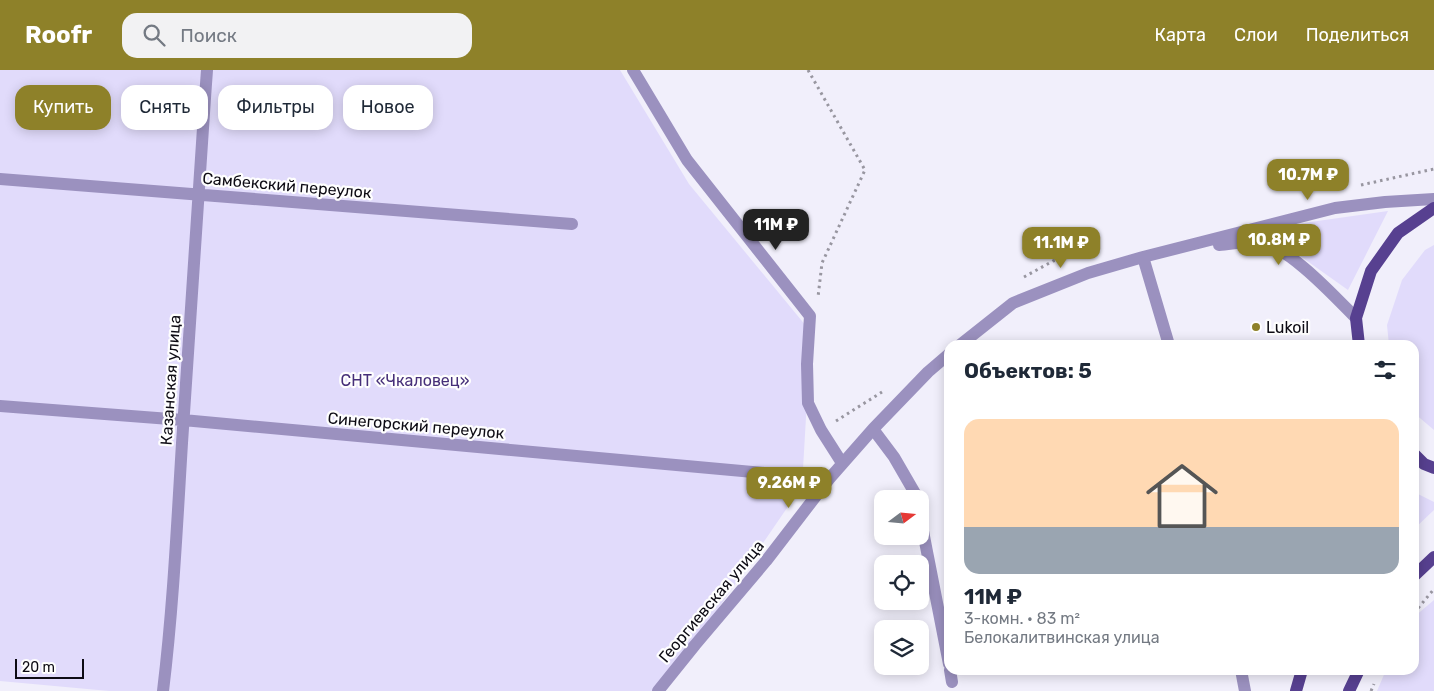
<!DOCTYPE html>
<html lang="ru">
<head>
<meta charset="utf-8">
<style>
	:root { --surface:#fff; --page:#f2f2f3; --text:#1f2937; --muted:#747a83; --line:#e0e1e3; --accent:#8e8129 }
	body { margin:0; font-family:Rubik,sans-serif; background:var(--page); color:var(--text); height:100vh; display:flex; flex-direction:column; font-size:19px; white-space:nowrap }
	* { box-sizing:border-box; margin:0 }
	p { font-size:16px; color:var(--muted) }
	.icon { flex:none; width:28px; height:28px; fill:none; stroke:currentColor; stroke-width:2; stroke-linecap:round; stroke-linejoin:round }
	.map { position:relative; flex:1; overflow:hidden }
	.details { position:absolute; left:944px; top:270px; width:475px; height:335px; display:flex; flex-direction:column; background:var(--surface); border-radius:15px; box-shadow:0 2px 12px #0003 }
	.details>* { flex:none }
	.hud { position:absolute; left:15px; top:15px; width:475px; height:45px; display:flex; gap:10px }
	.needle { width:32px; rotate:74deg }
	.buttons { position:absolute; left:874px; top:420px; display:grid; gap:10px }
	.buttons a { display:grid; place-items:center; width:55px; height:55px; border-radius:10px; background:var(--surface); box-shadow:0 2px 12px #0003; font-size:25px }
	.scale { position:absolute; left:15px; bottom:12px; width:69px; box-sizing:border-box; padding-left:5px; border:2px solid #0d0b14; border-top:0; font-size:14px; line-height:18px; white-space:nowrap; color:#0d0b14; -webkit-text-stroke:4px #fefefe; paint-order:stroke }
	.price { position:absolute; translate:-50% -42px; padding:0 11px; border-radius:10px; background:var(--accent); color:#fff; font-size:16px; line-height:32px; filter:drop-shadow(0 1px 2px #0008) }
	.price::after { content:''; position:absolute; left:50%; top:30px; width:15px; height:11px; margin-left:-8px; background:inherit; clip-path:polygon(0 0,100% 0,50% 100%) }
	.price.current { background:#222; color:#fff }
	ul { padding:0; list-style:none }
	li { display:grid; align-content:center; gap:10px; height:265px; padding:0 20px }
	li+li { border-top:1px solid var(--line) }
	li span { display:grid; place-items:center; height:155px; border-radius:15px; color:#555 }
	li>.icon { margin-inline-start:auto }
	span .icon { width:90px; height:90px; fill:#fffc; stroke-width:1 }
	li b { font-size:21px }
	h2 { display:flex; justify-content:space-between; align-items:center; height:60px; padding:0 20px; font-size:21px }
	.chip { padding:0 18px; border-radius:15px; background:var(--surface); box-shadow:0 2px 12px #0003; font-size:18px; line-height:45px }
	.chip.current { background:var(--accent); color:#fff }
	header { display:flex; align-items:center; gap:30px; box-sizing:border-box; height:70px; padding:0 25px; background:var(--accent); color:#fff }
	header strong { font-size:24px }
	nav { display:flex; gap:28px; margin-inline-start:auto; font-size:18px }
	.search { width:350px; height:45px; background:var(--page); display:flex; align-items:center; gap:12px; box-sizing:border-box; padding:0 18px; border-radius:15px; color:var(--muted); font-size:19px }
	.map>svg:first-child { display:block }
	.green { fill:#e1dbfb }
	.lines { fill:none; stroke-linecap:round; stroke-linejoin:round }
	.path { stroke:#9896a0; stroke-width:3; stroke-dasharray:2.5 4; stroke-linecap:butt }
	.minor { stroke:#9b91bf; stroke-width:12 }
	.major { stroke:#574090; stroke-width:12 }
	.poi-dot { fill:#8e8129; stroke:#fefefe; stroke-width:2 }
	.labels { text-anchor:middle; stroke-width:4.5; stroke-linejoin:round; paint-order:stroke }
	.street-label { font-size:16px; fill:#0d0b14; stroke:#fefefe }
	.poi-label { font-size:16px; fill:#0d0b14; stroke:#fefefe; text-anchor:start }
	.park-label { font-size:16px; fill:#462f79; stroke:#fefefe }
</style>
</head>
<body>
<header>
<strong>Roofr</strong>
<div class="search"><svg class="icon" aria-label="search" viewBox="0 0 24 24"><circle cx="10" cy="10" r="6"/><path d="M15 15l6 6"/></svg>Поиск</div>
<nav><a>Карта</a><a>Слои</a><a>Поделиться</a></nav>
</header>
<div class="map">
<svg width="1434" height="621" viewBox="0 0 1434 621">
	<rect width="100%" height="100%" fill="#f1effb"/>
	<path class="green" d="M0,0H620L689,114L811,262L802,416L662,621H109L0,611Z
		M1388,141L1348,220L1262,159Z
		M1434,175V360L1414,343V275H1389L1387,255L1402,210L1425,180Z
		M1414,422L1434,432V440L1414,459Z
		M1434,530V621H1377L1386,600H1414V547Z"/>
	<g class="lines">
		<path class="path" d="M808,0L865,100L822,193L818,227
			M1361,115L1434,99
			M1024,207L1053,191L1088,182
			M836,351L882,322
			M1414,543L1434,519
			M1371,621L1374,614"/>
		<path class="minor" d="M633,0L687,90L810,246L807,294L808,333L821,360L842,393
			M0,109L572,154
			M1219,175C1232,174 1246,171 1258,172C1287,174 1336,228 1356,248
			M1143,187L1169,275
			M960,275L1013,233L1088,203L1143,187L1335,138L1385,132L1434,129
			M0,336L183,350L829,409
			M873,359L894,387L916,425L917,429
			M920,446L949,594
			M950,600L952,612
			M1241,600L1245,621
			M163,621C173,539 177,455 182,373C190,248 198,124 207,0
			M658,621L695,575L766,491L829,409L873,359L928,302L949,284"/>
		<path class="major" d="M1359,275L1356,248L1371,201L1398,163L1434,138
			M1414,384L1424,394L1434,398
			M1414,506L1434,487
			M1296,621L1302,600
			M1349,621L1359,600"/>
	</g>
	<circle class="poi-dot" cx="1256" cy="257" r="5"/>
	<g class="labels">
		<g class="street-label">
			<text transform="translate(287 115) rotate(5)" y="6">Самбекский переулок</text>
			<text transform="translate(170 310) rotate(-86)" y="6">Казанская улица</text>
			<text transform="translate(416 355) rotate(5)" y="6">Синегорский переулок</text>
			<text transform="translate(711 531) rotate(-50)" y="6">Георгиевская улица</text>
		</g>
		<g class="poi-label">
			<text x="1266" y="263">Lukoil</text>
		</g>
		<g class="park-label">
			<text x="405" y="316">СНТ «Чкаловец»</text>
		</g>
	</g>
</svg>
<div class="buttons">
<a><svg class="needle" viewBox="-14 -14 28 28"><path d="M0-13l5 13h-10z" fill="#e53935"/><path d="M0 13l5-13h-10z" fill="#747a83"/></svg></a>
<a><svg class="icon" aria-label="locate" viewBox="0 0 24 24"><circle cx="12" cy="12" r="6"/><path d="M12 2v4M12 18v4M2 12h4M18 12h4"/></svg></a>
<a><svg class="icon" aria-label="layers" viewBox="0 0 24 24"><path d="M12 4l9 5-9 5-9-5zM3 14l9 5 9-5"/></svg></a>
</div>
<div class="scale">20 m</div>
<b class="price" style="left:1308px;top:131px">10.7M ₽</b>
<b class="price current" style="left:776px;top:181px">11M ₽</b>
<b class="price" style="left:1279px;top:196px">10.8M ₽</b>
<b class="price" style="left:1061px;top:199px">11.1M ₽</b>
<b class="price" style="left:789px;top:439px">9.26M ₽</b>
<div class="hud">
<a class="chip current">Купить</a>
<a class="chip">Снять</a>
<a class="chip">Фильтры</a>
<a class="chip">Новое</a>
</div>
<section class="details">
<h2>Объектов: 5<svg class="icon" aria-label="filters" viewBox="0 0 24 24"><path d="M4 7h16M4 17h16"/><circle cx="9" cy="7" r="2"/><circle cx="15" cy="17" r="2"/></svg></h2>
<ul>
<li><span style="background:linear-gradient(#ffd9b3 70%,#9aa5b1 0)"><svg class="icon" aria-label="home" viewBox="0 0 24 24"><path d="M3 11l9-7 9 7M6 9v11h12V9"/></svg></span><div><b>11M ₽</b><p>3-комн. · 83 m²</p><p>Белокалитвинская улица</p></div></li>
</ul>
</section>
</div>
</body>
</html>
